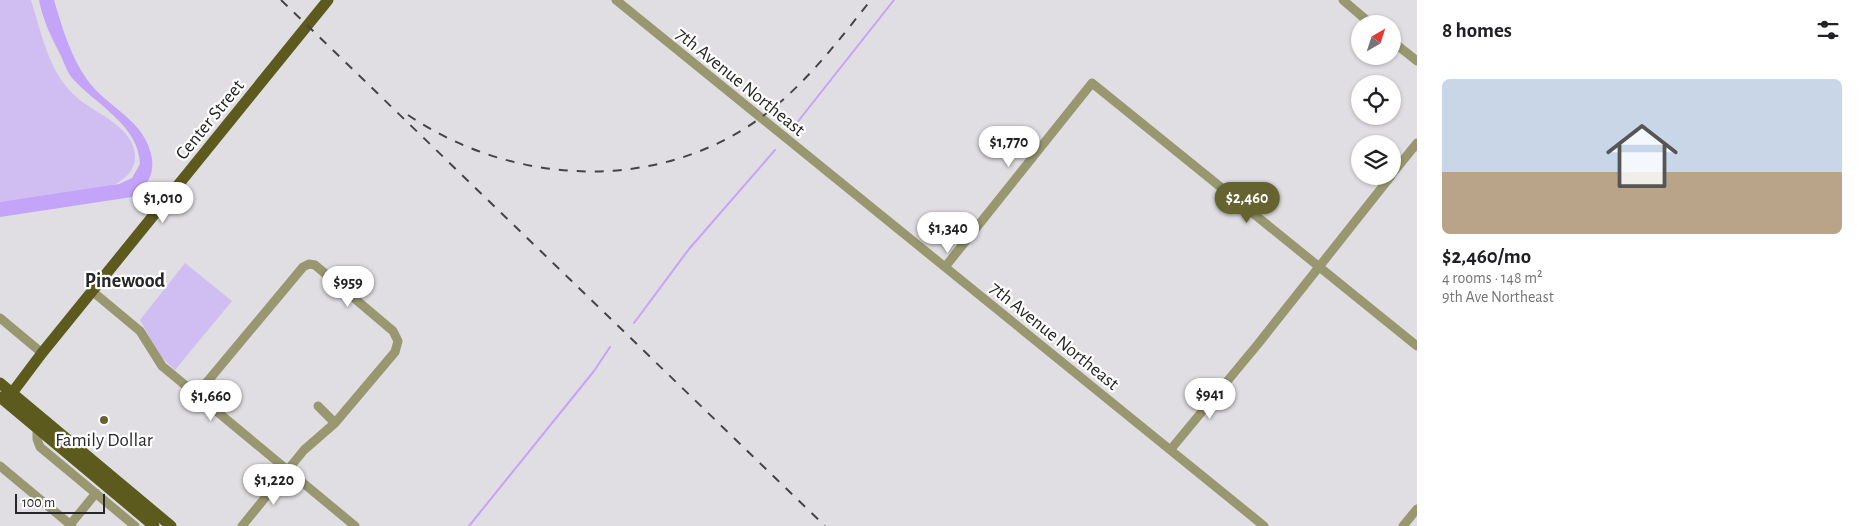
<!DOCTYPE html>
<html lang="en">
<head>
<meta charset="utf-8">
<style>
	:root { --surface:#fff; --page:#f2f2f2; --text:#202124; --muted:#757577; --line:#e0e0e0; --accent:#656330 }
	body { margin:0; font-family:"Alegreya Sans",sans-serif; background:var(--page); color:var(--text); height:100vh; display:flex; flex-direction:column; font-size:19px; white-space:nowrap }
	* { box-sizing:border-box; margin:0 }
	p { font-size:16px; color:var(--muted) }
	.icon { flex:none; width:28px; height:28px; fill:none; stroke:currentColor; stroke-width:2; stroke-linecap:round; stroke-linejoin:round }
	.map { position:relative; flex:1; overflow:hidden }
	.sheet { display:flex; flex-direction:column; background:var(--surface); width:450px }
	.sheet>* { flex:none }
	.needle { width:32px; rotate:39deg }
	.fabs { position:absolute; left:1351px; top:15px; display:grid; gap:10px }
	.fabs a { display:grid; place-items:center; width:50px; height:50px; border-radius:50%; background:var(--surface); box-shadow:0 1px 4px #0004; font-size:25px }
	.scale { position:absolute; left:15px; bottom:12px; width:90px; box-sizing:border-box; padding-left:5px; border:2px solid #272728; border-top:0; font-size:14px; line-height:18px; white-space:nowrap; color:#272728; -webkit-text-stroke:4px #fff; paint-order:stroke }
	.price { position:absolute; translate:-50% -42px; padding:0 11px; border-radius:18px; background:#fff; color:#222; font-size:16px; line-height:32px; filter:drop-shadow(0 1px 2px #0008) }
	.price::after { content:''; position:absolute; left:50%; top:30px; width:15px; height:11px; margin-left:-8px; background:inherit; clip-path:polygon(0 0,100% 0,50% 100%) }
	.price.current { background:var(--accent); color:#fff }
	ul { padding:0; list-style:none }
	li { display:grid; align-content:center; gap:10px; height:265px; padding:0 25px }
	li+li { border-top:1px solid var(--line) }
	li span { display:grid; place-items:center; height:155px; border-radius:8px; color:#555 }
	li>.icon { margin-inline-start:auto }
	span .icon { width:90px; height:90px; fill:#fffc; stroke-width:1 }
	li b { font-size:21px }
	h2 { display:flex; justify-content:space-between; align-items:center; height:60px; padding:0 25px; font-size:21px }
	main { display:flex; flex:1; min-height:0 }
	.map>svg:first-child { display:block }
	.green { fill:#d0bef2 }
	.water { fill:#c4a4f8 }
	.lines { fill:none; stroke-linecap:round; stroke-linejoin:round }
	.stream { stroke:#c4a4f8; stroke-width:2 }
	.minor { stroke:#989770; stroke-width:9 }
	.major { stroke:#5c5a1c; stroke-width:11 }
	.rail { stroke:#444446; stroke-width:2; stroke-dasharray:9 9; stroke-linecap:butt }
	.poi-dot { fill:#656330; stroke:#fff; stroke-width:2 }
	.labels { text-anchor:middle; stroke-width:4.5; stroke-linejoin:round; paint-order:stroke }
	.street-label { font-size:19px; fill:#272728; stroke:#fff }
	.poi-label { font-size:19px; fill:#272728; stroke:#fff }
	.neighbourhood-label { font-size:20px; font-weight:bold; fill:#272728; stroke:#fff }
</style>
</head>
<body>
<main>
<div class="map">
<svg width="1417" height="526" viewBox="0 0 1417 526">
	<rect width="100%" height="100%" fill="#e0dee2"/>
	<path class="green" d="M0,0H31C39,25 45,53 58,75C64,85 74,96 84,103C95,111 108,117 119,127C142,147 141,174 111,186L0,203Z
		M185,263L232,301L175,370L160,356L140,320Z"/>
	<path class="water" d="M39,0H54C62,27 70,55 86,78C106,108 146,119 152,159C154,177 146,187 132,197L0,217V202L119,184L132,178L140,164C139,125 95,104 72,78C66,70 64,62 60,54C50,35 43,20 39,0Z"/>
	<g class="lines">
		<path class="stream" d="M792,129L894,0
			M634,323L689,249L775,150
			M469,526L594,371L610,347"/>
		<path class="minor" d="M616,0L1264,526
			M1343,0L1371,24
			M1392,41L1417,61
			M1392,174L1417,143
			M945,267L1092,83L1417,346
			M92,291L140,331L162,366L355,526
			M0,318L42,353
			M197,394L303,267L309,264L315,265L393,331L398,341L395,352L335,423L304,450L242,526
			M318,406L335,423
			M37,428V439L40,447L135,526
			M1171,449L1258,344L1391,176
			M0,466L72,526
			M69,526L96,493
			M1403,526L1417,509"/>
		<path class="major" d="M0,383L171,526
			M0,397L154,526
			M6,401L42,353L328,0"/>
		<path class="rail" d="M281,0L825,526
			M408,115C513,186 658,194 763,116C806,84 838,41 871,0"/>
	</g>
	<circle class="poi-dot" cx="104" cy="420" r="5"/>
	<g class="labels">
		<g class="street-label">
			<text transform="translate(741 81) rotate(39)" y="7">7th Avenue Northeast</text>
			<text transform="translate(209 119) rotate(-51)" y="7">Center Street</text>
			<text transform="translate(1055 335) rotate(39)" y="7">7th Avenue Northeast</text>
		</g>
		<g class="poi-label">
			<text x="104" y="446">Family Dollar</text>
		</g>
		<g class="neighbourhood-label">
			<text x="125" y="287">Pinewood</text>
		</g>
	</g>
</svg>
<div class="fabs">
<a><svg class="needle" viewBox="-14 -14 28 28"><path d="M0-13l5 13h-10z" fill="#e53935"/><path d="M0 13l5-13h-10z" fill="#757577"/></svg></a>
<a><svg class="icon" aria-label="locate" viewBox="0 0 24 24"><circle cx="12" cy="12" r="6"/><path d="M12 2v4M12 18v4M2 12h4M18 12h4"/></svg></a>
<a><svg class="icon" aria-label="layers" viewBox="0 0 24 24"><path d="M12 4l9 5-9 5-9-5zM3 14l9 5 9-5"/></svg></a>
</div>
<div class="scale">100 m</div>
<b class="price" style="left:1009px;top:168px">$1,770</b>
<b class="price" style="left:163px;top:224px">$1,010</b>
<b class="price current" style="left:1247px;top:224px">$2,460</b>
<b class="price" style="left:948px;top:254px">$1,340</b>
<b class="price" style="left:348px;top:308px">$959</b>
<b class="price" style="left:1210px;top:420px">$941</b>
<b class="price" style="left:211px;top:422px">$1,660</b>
<b class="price" style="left:274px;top:506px">$1,220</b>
</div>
<section class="sheet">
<h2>8 homes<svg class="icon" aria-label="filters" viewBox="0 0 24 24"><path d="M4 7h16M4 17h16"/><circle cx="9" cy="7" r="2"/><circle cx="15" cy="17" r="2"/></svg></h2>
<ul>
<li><span style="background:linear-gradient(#c9d6e8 60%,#b9a48a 0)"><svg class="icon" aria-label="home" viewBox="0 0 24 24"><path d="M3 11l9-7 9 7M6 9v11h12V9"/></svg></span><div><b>$2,460/mo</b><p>4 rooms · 148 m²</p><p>9th Ave Northeast</p></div></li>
</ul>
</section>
</main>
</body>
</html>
